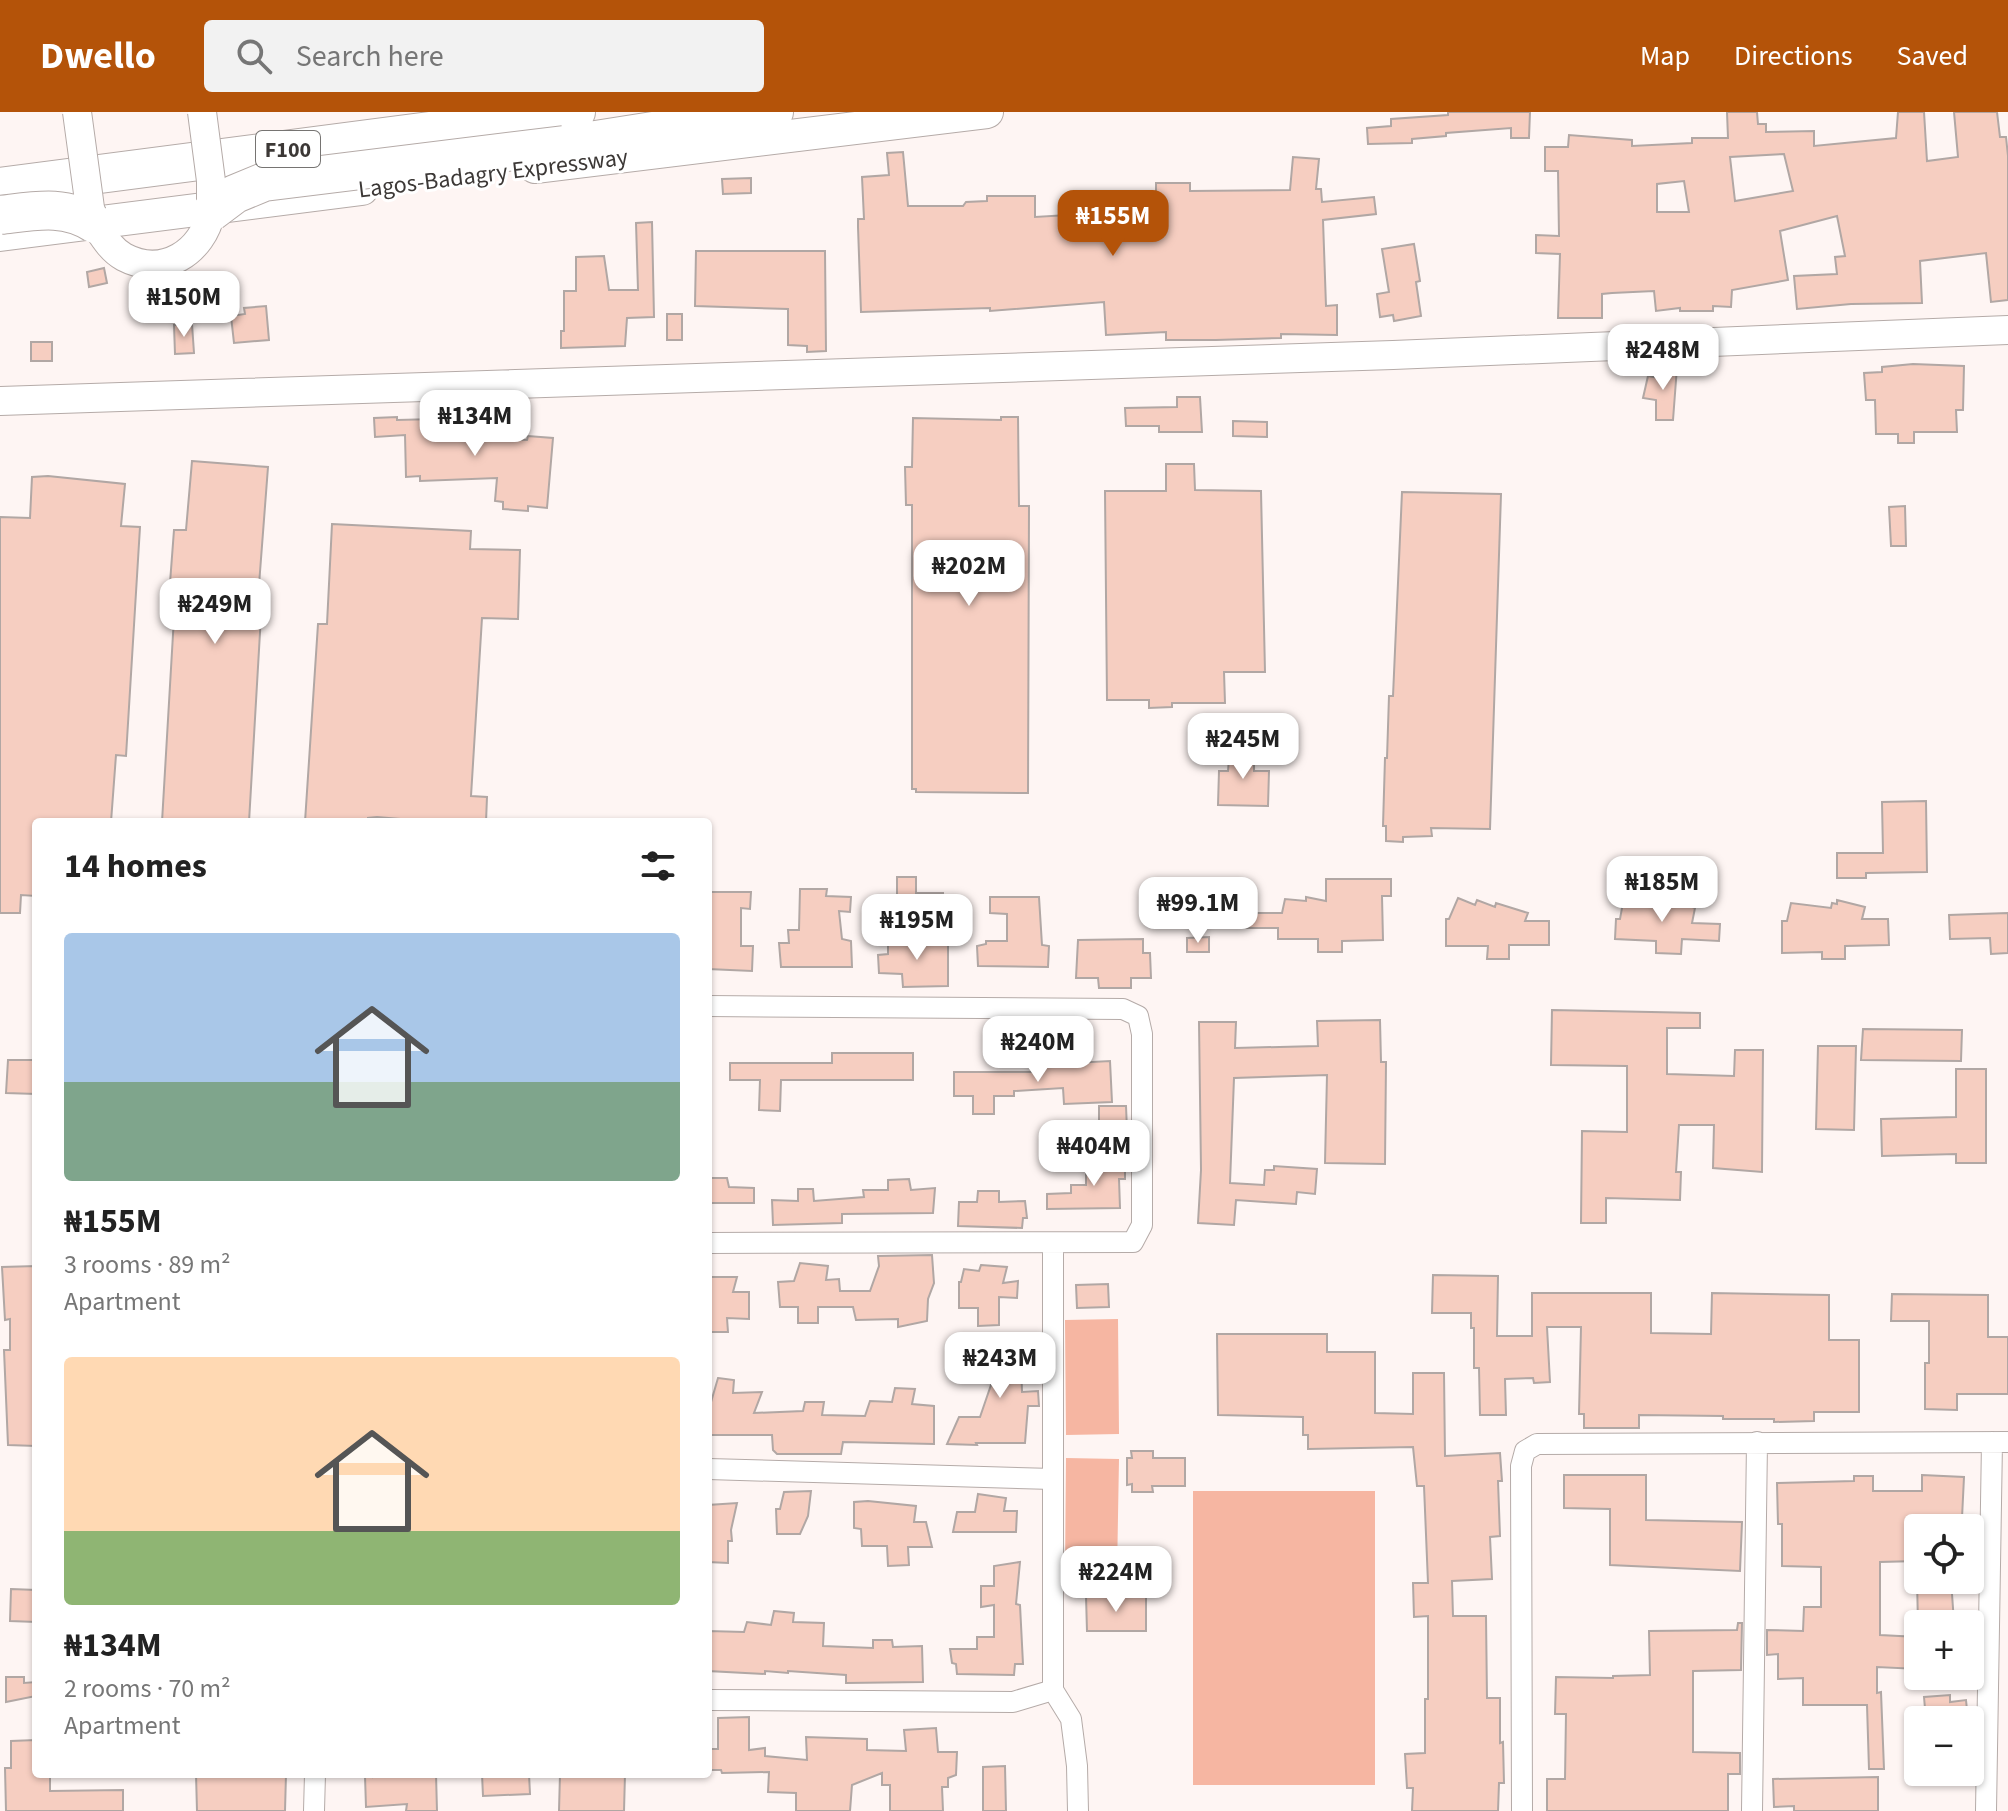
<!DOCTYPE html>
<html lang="en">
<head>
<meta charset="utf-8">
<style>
	:root { --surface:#fff; --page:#f2f2f2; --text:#222; --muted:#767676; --accent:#b45309 }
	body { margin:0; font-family:"Source Sans 3",sans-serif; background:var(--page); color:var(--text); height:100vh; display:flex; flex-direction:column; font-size:30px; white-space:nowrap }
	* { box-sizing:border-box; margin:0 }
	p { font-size:26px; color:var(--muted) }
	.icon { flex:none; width:44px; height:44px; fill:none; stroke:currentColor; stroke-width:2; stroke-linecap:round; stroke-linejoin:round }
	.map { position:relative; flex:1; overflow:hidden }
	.side { position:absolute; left:32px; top:706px; width:680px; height:960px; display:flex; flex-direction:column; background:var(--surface); border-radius:8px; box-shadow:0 2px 6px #0004 }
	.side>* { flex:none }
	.buttons { position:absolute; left:1904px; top:1402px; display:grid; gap:16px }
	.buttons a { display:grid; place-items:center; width:80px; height:80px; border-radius:8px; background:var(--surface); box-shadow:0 2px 6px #0004; font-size:40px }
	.price { position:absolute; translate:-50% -68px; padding:0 18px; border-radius:16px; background:#fff; color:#222; font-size:26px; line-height:52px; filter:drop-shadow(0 2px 4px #0008) }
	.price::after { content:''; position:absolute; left:50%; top:48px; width:24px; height:18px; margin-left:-12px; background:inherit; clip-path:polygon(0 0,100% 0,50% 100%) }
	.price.active { background:var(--accent); color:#fff }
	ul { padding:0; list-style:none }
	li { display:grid; align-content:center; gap:16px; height:424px; padding:0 32px }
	li span { display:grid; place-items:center; height:248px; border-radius:8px; color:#555 }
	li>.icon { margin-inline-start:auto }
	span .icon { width:144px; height:144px; fill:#fffc; stroke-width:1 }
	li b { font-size:34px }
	h2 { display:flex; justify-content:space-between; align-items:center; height:96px; padding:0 32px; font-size:34px }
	header { display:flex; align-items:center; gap:48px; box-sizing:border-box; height:112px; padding:0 40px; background:var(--accent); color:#fff }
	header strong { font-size:38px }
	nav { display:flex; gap:44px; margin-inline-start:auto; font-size:28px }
	.search { width:560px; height:72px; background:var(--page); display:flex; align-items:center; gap:20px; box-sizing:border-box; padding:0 28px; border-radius:8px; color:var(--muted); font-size:30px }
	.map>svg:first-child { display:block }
	.green { fill:#f6b6a2 }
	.building { fill:#f6cec1; stroke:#b1a7a4; stroke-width:2; fill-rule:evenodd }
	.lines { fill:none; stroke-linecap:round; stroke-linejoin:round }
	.street-casing { stroke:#b5aba8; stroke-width:22 }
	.secondary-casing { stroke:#b5aba8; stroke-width:30 }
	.primary-casing { stroke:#b5aba8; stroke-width:34 }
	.highway-casing { stroke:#b5aba8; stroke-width:40 }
	.street { stroke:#fff; stroke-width:20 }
	.secondary { stroke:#fff; stroke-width:28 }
	.primary { stroke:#fff; stroke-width:32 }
	.highway { stroke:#fff; stroke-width:38 }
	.secondary-bridge-casing { stroke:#b5aba8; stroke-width:30; stroke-linecap:butt }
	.highway-bridge-casing { stroke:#b5aba8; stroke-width:40; stroke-linecap:butt }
	.secondary-bridge { stroke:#fff; stroke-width:28 }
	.highway-bridge { stroke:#fff; stroke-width:38 }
	.labels { text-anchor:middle; stroke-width:6; stroke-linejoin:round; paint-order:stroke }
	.shield { fill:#fff; stroke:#767472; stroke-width:2 }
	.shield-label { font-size:22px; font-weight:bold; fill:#3c3836 }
	.street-label { font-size:24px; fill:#3c3836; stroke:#fff }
</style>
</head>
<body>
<header>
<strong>Dwello</strong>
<div class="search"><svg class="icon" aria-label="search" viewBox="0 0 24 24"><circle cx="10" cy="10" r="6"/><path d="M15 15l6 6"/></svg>Search here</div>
<nav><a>Map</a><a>Directions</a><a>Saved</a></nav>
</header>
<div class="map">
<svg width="2008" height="1699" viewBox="0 0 2008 1699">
	<rect width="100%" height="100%" fill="#fef5f3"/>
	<path class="green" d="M1118,1207L1119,1322L1066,1323L1065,1208Z
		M1066,1346L1119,1347L1117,1462L1065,1461Z
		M1193,1379H1375V1673H1193Z"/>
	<path class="building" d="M1448,0H1530L1529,26H1511V16L1446,21V24L1412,27V31L1368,32L1367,16L1391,14V7L1448,3Z
		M1727,0H1757L1758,12H1766V20L1814,19V34L1896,26L1898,0H1924L1927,49L1958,45L1954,0H1997L2000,25H2006L2008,44V188L1991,190L1986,141L1920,149L1922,191L1851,192L1797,197L1794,164L1837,162L1835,145L1845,144L1837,104L1780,119L1788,168L1732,178L1731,195L1713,194V199H1680V196L1656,199L1654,179L1612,181L1602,182V206H1558L1560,142L1536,141V123L1559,124L1558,59H1545V35H1568L1569,23L1632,28V34L1692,31V26H1728ZM1784,42L1793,79L1735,89L1730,45ZM1684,69L1689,100H1657V72Z
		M903,40L908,94H963L966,90L987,89V84H1035V105L1135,99L1134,88H1156V71H1190V79L1290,78L1293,45L1319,47L1316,77H1321L1322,90L1374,85L1376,102L1323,108L1326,194L1337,193V223L1281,222V226L1216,228H1166V220L1106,223L1104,190L990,199V196L861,200L858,115V107H864L862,65L889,63L887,41Z
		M751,66V81L723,82L722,67Z
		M652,110L654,205L627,206L625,234L561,236V219H564V179H576V145L604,144L609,178H638L636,111Z
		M1414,132L1420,169L1416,170L1421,204L1394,209L1393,203L1380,205L1377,182L1389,180L1382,137Z
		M696,139H825L826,239L807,240V234L788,233V197L695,194Z
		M104,156L107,171L89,175L87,160Z
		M266,194L269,228L234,231L231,204L245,202L244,196Z
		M667,202H682V228H667Z
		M192,212L194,241L175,242L174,213Z
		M31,230H52V249H31Z
		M1913,252L1964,254L1963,298H1956L1957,320H1914V331H1898V322H1876L1875,288H1866L1864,261L1882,260V255Z
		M1661,254L1677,255L1673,308H1656V288L1643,286L1648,264L1660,266Z
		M1177,285H1200L1202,320H1159V314H1126L1125,296L1177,295Z
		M397,305V308L476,306L477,320H498V327L527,328L528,324L553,326L547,396L528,394V399L503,397V390L495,389L497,366L420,369V364L406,365L405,323L375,325L374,306Z
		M1001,305H1018L1019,394H1029L1028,681L916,680V677H912V393H906L905,355H912L913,306L1001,308Z
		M1233,309L1267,310V325L1233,324Z
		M192,349L268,355L258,486H262L249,710H162L176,471H170L174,418H186Z
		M1166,352H1194L1195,378L1261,379L1265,560H1224L1225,591H1172V595L1149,596V588H1107L1105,379H1166Z
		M48,364L125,372L121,414L140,415L126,644L116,643L111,710H36V784L21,783L20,801H0V405L30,406L32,365Z
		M1402,380L1501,382L1490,717L1431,716L1432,724L1403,725V730L1386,729V714H1383L1385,646H1387L1389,584H1393Z
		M1905,394L1906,434H1891L1889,395Z
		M332,412L471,419L470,437L520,438L518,507L482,506L471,684L487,685L486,710H436L377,705L368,706V710H305L318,512H327Z
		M1230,634L1254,635V659H1269L1268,694L1218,693L1219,659H1228Z
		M1926,689L1927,760L1866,761V766H1837V741H1883L1882,690Z
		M897,765H916V781H943V800L891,799V784L897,785Z
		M1326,767H1391V784H1382L1383,828L1342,829V840H1318V827H1278V816H1211L1212,787L1231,788L1230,801H1282L1285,787L1306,789V785L1326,789Z
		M800,777H827L826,784L851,785L850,800L839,799L842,827L851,829L852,855H781L779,831H789L788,818H799Z
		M708,780H751L750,797L741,796V834H753L752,859L708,857Z
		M1141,781H1172L1171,798H1141Z
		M990,785H1039L1042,833L1049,834L1048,855L978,854L977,834L986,832V829H1007V802L990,801Z
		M1624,785L1643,788L1644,785L1663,792L1665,785L1695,796L1692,811L1720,812L1719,829L1682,827L1681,842L1656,841V829L1615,827L1616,807H1620Z
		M1458,786L1475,793L1477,788L1495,795L1496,791L1528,801L1525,809H1549V833H1509V847H1487L1488,834H1446V807H1449Z
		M1837,788L1865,795L1862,807H1888L1889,833L1845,834V847H1822V840L1782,841V809H1787L1791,791L1831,796L1832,791L1837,792Z
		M2008,801V841L1991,842L1990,826L1950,827L1949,803Z
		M1209,825V840H1187V826Z
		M1143,827V841H1150L1151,866H1131V876H1099L1098,866H1076L1078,828Z
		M888,828L948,829V874L903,875L902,862L879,861L878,843L888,842Z
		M1552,898L1700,901V916H1667V962L1734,964L1735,938H1763L1762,1060L1713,1056L1714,1013H1679L1676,1060H1681L1680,1088L1606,1086V1111H1581L1582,1019L1627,1020V954L1551,953Z
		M1380,908L1381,950H1386L1385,1052L1325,1051L1327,963L1234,966L1230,1071L1264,1073L1265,1058H1274V1054L1317,1057L1315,1082L1297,1080L1296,1092L1236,1088L1234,1113L1198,1111L1201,1058L1199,910H1236L1235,936L1318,934L1317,909Z
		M1863,917L1962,918L1961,949L1861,948Z
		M1818,934H1856L1854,1018L1816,1017Z
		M832,941H913V968H781L780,999L759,998L760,968H730V951H832Z
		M8,948H36V982L6,981Z
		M1110,949L1112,990L1064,992L1063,976L1014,979V984H994V1002H973V984H954V960H1036V953Z
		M1956,957H1986V1051H1956V1042L1882,1044L1881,1007L1956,1005Z
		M1099,994H1126L1127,1018H1099Z
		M1125,1047V1067H1119L1120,1096L1047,1097V1082L1071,1081V1073H1086V1048Z
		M708,1066H727L729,1075L754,1076V1091H708Z
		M909,1067L911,1078L935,1076L933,1101L842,1102V1111L773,1113L772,1088L798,1089V1077H813L814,1089L864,1085L863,1078H888V1068Z
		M978,1079H999V1090L1025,1089L1027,1106H1023L1022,1116L958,1114L959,1090H977Z
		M932,1143L934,1171L928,1187L927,1209L898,1215V1207L856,1208L853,1195H818V1211H798V1195H780L778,1170L794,1169L800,1151L828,1154L826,1168L839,1167L840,1179H870L879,1154L878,1144Z
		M981,1153L1007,1155L1003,1171L1018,1169L1017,1186L999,1185V1213L978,1214V1196H959V1170H961L964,1157L979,1159Z
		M36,1154V1334L8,1333L4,1238H10V1207L5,1208L2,1155Z
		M1433,1163L1498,1164L1497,1224H1532V1181H1651V1221L1711,1222L1712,1181L1829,1183V1228H1859V1300H1814V1309L1774,1310V1307H1723V1304L1639,1303V1316H1584V1302H1579L1581,1215H1547L1550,1270L1534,1271L1533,1266L1505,1267L1506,1303H1480L1479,1256H1474V1216H1471V1201H1432Z
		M708,1165H737L733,1180H749V1207L727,1206L728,1220H709Z
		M1108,1172L1109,1195L1077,1196L1076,1173Z
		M1892,1182L1988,1183V1225H2008V1282H1957V1298L1925,1297V1251H1929V1209H1891Z
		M996,1221H1020L1022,1280L1038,1279L1039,1294H1028L1025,1331H976L977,1333L947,1332L959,1305H980L992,1270L983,1271V1249H997Z
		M1217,1222H1327V1240H1375V1301L1413,1302V1261H1444L1445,1344L1500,1341L1502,1369H1498L1500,1424L1490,1425L1492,1467L1452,1469L1453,1504H1486L1487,1586H1500V1631L1503,1630L1504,1671H1499L1498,1699H1412L1413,1676H1407L1405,1642L1425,1641V1587H1428V1504L1414,1505L1413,1471H1428L1424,1374H1417L1413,1335L1308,1337V1323H1303V1305L1218,1303Z
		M718,1266L734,1268L733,1281L762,1280L754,1301L803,1299L805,1290H824L822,1303L865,1304L870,1289L892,1290L895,1276L915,1277L912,1292L934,1294V1332L843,1330L841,1342H777L773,1338L772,1323H708L709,1297Z
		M1131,1339H1153V1346H1185V1374H1152L1153,1380H1132V1372L1127,1373V1346H1132Z
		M1564,1363H1646V1408L1742,1410L1740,1459L1610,1453V1397L1564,1396Z
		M1922,1363L1964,1365L1962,1406H1959L1960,1416H1917V1449L1880,1450V1523L1918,1525V1557L1877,1555V1581L1881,1580L1884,1657H1869L1867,1593H1803V1566L1778,1567V1542L1767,1543V1518L1803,1519L1804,1495H1821V1455L1782,1454V1412H1778L1777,1371L1854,1369V1364H1873V1379H1922Z
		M811,1379L808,1404L800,1422H777L776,1397H780L784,1380Z
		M978,1382L1006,1386L1004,1399H1017L1016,1420H953L957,1400H975Z
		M868,1389L916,1394L914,1410H926L932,1435H908L909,1453L888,1454L887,1434H862L861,1417L854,1416V1390Z
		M737,1391L731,1418L732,1429H728V1451L708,1450V1393Z
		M1020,1450L1016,1492L1020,1493L1023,1552H1015L1014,1563L957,1562L956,1552L952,1551L950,1537H977V1525H994V1493L981,1495V1474H994V1454Z
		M1917,1468H1951L1954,1510L1918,1513Z
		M11,1477L36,1478V1510L10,1509Z
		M1086,1484L1146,1485V1519H1087Z
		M774,1499L794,1501L793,1510L824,1511L823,1534L873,1536V1528H892L893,1535L922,1534L923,1570L846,1571V1563L788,1559V1561L765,1559V1562L708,1559V1519L744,1520L747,1510L771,1513Z
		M1738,1511H1742L1741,1558L1693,1559V1640L1740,1641V1662H1728V1699H1547V1667H1565L1566,1602H1555L1556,1565L1613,1566V1564L1650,1563L1649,1519L1737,1518Z
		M6,1565H24V1571L36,1570V1584L6,1590Z
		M1950,1583V1590L1966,1588L1968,1608H1926L1924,1585Z
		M749,1605V1638L765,1636V1644L807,1648L806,1625L867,1627V1638L906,1639L904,1618L936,1616L938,1640H957L956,1663L948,1666V1675H942L943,1699H890V1673H882V1661L852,1673L850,1699H796V1681L768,1680L769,1660L722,1661L721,1658H708V1637H718V1606Z
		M36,1628V1662H50V1679L123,1678V1699H6L5,1656H11V1629Z
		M1005,1654L1006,1699H983V1655Z
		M196,1662H286L285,1699H197Z
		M372,1662H436L437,1699H406L407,1692L366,1695L365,1664L372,1665Z
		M482,1662H529L530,1682L483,1684Z
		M560,1662H625L624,1699H559Z
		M1878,1665V1699H1794V1694L1774,1695L1773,1667Z"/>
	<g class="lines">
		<defs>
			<path id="street" d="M708,894L1123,897L1138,904L1142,922V1113L1133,1130L708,1131
				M1053,1131V1578L1071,1607L1077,1654L1078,1699
				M708,1357L1053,1367
				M708,1588L1013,1590L1053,1578
				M314,1699L315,1662
				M1522,1699L1521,1354L1525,1339L1537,1332L2008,1330
				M1752,1699L1757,1330
				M1986,1699L1992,1330"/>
			<path id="secondary" d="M95,112C103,124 111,138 124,145C163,166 203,140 211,100
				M0,289L1393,243L2008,218"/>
			<path id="primary" d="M535,55L987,0
				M0,123L362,77"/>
			<path id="highway" d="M564,33L774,0
				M0,75L576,0"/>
		</defs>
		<use href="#street" class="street-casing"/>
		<use href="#secondary" class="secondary-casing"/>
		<use href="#primary" class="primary-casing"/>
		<use href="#highway" class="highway-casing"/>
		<use href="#street" class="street"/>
		<use href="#secondary" class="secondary"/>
		<use href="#primary" class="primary"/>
		<use href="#highway" class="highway"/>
		<defs>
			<path id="secondary-bridge" d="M77,0L90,96L95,112
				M202,0L211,69V100"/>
			<path id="highway-bridge" d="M211,100L235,82L264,70L564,33
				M0,103C34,99 65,92 95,112"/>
		</defs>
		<use href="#secondary-bridge" class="secondary-bridge-casing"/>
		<use href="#highway-bridge" class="highway-bridge-casing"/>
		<use href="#secondary-bridge" class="secondary-bridge"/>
		<use href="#highway-bridge" class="highway-bridge"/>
	</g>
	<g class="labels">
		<rect class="shield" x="256" y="19" width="64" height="36" rx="6"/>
		<g class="shield-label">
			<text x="288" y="45">F100</text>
		</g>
		<g class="street-label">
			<text transform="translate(493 61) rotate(-7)" y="8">Lagos-Badagry Expressway</text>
		</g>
	</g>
</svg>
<div class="buttons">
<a><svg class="icon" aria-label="locate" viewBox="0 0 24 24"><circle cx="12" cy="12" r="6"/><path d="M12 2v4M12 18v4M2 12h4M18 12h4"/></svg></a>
<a>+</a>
<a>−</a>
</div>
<b class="price active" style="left:1113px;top:146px">₦155M</b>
<b class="price" style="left:184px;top:227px">₦150M</b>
<b class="price" style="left:1663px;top:280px">₦248M</b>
<b class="price" style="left:475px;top:346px">₦134M</b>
<b class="price" style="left:969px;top:496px">₦202M</b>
<b class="price" style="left:215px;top:534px">₦249M</b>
<b class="price" style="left:1243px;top:669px">₦245M</b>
<b class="price" style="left:1662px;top:812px">₦185M</b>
<b class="price" style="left:1198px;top:833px">₦99.1M</b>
<b class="price" style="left:917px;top:850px">₦195M</b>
<b class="price" style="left:1038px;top:972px">₦240M</b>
<b class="price" style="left:1094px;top:1076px">₦404M</b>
<b class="price" style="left:1000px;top:1288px">₦243M</b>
<b class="price" style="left:1116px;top:1502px">₦224M</b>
<section class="side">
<h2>14 homes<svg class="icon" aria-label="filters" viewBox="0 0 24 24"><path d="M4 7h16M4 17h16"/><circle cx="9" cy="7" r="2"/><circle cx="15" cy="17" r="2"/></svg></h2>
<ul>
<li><span style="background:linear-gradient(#a9c7e8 60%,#7fa58c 0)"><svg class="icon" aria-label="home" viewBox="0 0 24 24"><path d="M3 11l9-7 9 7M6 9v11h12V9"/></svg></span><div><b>₦155M</b><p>3 rooms · 89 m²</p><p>Apartment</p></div></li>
<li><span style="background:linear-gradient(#ffd9b3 70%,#8fb573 0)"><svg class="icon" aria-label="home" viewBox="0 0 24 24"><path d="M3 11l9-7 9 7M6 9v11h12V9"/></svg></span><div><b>₦134M</b><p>2 rooms · 70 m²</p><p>Apartment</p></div></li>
</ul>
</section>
</div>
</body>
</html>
